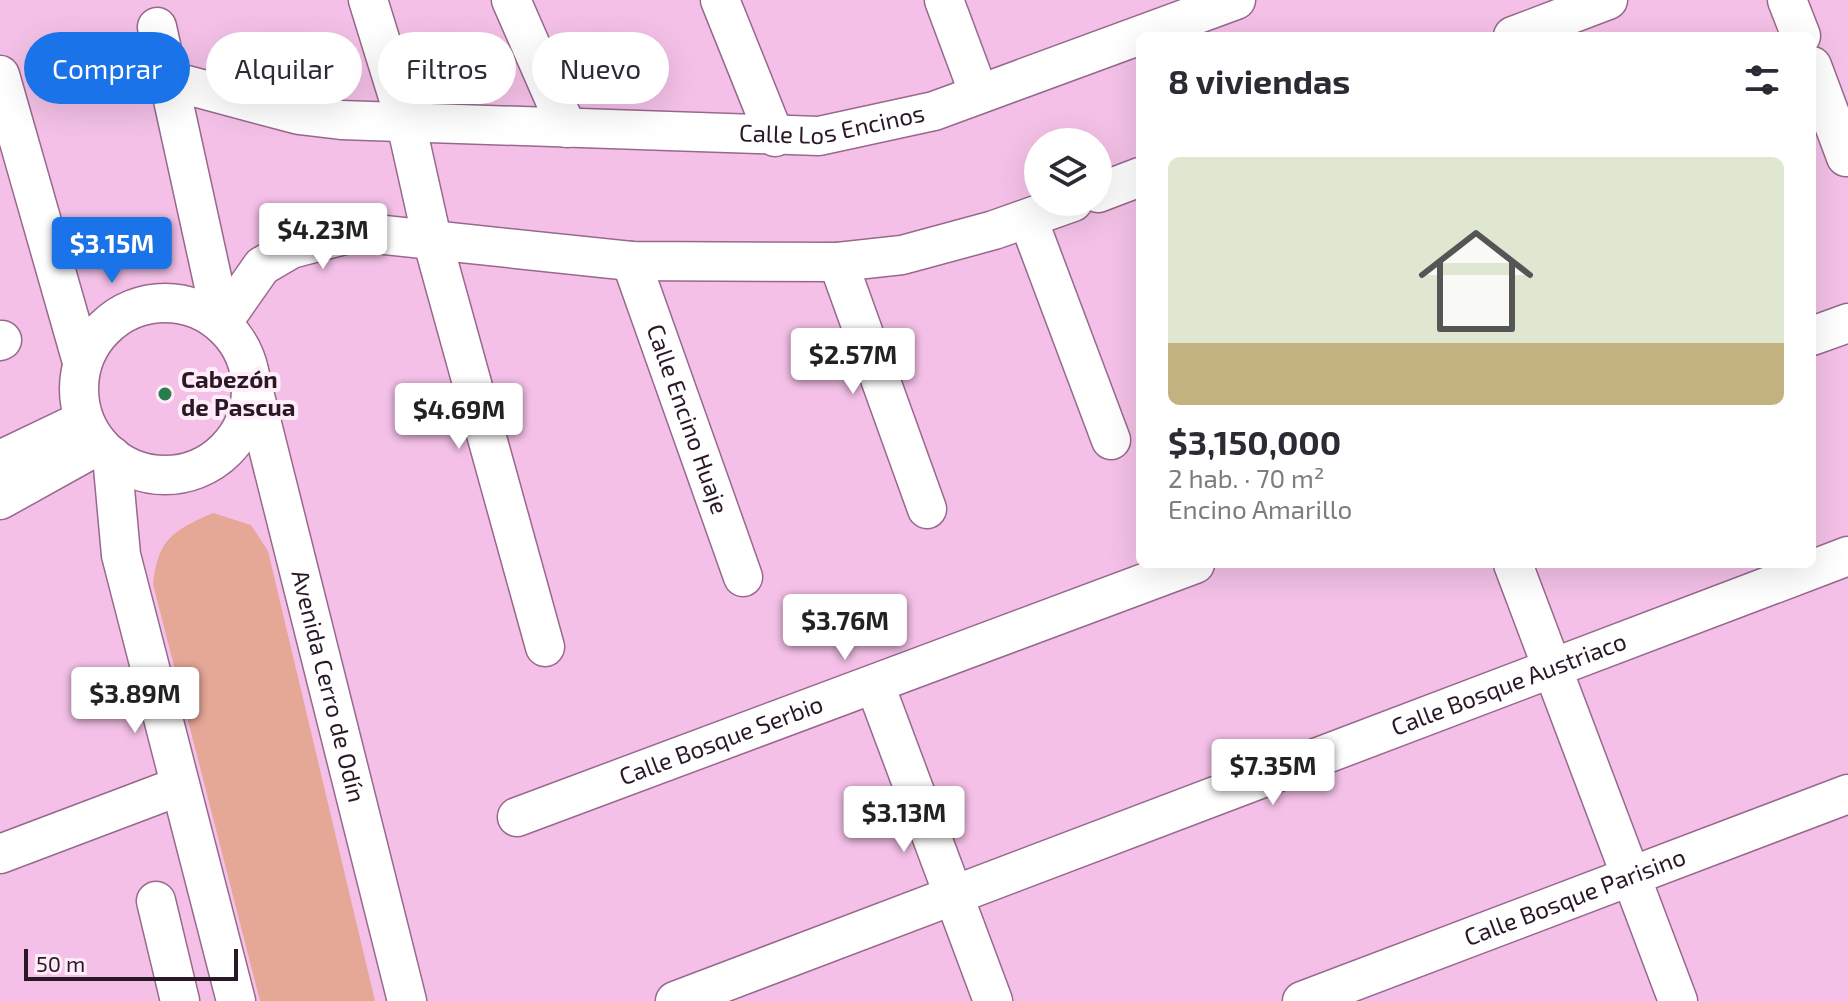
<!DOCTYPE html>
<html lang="es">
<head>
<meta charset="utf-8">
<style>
	:root { --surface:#fff; --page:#f2f2f3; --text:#2b2b33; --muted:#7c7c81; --accent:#1a73e8 }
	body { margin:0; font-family:"Exo 2",sans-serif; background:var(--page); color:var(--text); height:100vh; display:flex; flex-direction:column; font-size:30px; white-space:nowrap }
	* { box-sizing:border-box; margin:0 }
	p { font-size:26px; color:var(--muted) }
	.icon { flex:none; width:44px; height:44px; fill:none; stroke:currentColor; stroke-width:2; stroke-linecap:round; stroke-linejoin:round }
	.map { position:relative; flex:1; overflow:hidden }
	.details { position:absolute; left:1136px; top:32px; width:680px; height:536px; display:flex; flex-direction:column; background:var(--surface); border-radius:12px; box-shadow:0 8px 32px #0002 }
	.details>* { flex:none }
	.hud { position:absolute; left:24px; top:32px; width:760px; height:72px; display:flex; gap:16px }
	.fabs { position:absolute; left:1024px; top:128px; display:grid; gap:16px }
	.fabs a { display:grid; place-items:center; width:88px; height:88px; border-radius:50%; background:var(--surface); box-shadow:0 8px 32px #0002; font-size:40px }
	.scale { position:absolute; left:24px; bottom:20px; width:214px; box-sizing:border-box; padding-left:8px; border:4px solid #2a1826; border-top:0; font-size:22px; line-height:28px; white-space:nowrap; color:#2a1826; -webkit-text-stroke:6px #ffeefa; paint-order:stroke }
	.price { position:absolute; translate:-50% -68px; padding:0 18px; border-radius:8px; background:#fff; color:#222; font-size:26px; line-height:52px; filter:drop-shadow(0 2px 4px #0008) }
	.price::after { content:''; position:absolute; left:50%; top:48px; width:24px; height:18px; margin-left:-12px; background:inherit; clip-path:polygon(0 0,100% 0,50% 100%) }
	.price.active { background:var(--accent); color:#fff }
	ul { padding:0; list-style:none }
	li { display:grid; align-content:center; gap:16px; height:424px; padding:0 32px }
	li span { display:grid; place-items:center; height:248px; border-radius:12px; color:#555 }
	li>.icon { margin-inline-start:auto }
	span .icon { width:144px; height:144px; fill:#fffc; stroke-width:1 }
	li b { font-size:34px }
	h2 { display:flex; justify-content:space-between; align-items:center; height:96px; padding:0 32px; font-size:34px }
	.chip { padding:0 28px; border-radius:36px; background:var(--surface); box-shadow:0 8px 32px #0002; font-size:28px; line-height:72px }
	.chip.active { background:var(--accent); color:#fff }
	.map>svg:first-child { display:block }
	.green { fill:#e5a796 }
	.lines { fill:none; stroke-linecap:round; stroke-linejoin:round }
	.minor-casing { stroke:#97698c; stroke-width:41 }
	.minor { stroke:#fff; stroke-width:38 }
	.poi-dot { fill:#297c4e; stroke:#ffeefa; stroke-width:3 }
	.labels { text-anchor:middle; stroke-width:8; stroke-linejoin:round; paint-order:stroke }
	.street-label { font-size:24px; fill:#2a1826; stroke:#ffeefa }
	.poi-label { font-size:24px; font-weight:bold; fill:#2a1826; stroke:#ffeefa; text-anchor:start }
</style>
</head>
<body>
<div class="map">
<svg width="1848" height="1001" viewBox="0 0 1848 1001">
	<rect width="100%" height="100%" fill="#f4c0e7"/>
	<path class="green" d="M213,513L251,525L268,551L375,1001H260L153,584C158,539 172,531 213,513Z"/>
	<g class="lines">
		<defs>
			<g id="minor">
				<path d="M368,0L406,123L432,239L545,647"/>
				<path d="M511,0L567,128"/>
				<path d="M720,0L775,137"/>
				<path d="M944,0L979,94"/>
				<path d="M1787,0L1801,36"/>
				<path d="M157,27L222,323"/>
				<path d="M1513,36L1608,0"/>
				<path d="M1812,66L1846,157"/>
				<path d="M0,75L82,362"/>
				<path id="s1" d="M168,80L299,115L341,120L819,136L934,111L1236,0"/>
				<path d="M1098,193L1140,177"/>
				<path d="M1028,219L1111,440"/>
				<path id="s2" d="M631,261L743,577"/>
				<path d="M838,262L927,509"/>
				<circle cx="165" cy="389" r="86"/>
				<path d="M222,323L262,266L291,249L356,232L631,261L838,262L902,255L994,230L1073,202"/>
				<path d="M1812,336L1848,323"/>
				<path d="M0,341L2,340"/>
				<path id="s3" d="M249,372L407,1001"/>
				<path d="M112,456L121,555L236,1001"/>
				<path d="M0,460L84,420"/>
				<path d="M0,500L99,445"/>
				<path d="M1513,564L1678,1001"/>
				<path d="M875,685L993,1001"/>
				<path id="s4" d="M517,817L1195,564"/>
				<path d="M0,854L180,786"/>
				<path d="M156,901L180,1001"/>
				<path id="s5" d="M675,1001L1848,556"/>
				<path id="s6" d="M1302,1001L1848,794"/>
			</g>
		</defs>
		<use href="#minor" class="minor-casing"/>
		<use href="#minor" class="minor"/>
	</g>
	<circle class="poi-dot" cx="165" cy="394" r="8"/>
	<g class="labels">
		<g class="street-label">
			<text dy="8" stroke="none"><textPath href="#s1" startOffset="670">Calle Los Encinos</textPath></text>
			<text dy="8" stroke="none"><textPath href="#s2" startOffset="168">Calle Encino Huaje</textPath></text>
			<text dy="8" stroke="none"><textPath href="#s3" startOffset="324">Avenida Cerro de Odín</textPath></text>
			<text dy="8" stroke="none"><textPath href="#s5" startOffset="892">Calle Bosque Austriaco</textPath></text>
			<text dy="8" stroke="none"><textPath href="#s4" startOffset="218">Calle Bosque Serbio</textPath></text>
			<text dy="8" stroke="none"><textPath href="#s6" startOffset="292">Calle Bosque Parisino</textPath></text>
		</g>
		<g class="poi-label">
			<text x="181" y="388">Cabezón<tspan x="181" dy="28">de Pascua</tspan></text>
		</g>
	</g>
</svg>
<div class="fabs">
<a><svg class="icon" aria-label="layers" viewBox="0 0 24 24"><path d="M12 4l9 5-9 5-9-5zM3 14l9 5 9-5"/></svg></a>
</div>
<div class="scale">50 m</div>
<b class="price" style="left:323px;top:271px">$4.23M</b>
<b class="price active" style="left:112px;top:285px">$3.15M</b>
<b class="price" style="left:853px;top:396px">$2.57M</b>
<b class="price" style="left:459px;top:451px">$4.69M</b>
<b class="price" style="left:845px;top:662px">$3.76M</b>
<b class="price" style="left:135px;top:735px">$3.89M</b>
<b class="price" style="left:1273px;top:807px">$7.35M</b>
<b class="price" style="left:904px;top:854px">$3.13M</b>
<div class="hud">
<a class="chip active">Comprar</a>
<a class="chip">Alquilar</a>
<a class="chip">Filtros</a>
<a class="chip">Nuevo</a>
</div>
<section class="details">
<h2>8 viviendas<svg class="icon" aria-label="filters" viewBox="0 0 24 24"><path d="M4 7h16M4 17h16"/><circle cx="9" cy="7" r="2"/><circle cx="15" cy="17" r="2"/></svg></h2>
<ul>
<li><span style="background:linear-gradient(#dfe7d0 75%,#c2b280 0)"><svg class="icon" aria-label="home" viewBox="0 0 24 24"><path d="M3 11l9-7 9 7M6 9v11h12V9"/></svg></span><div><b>$3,150,000</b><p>2 hab. · 70 m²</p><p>Encino Amarillo</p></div></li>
</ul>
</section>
</div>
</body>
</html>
